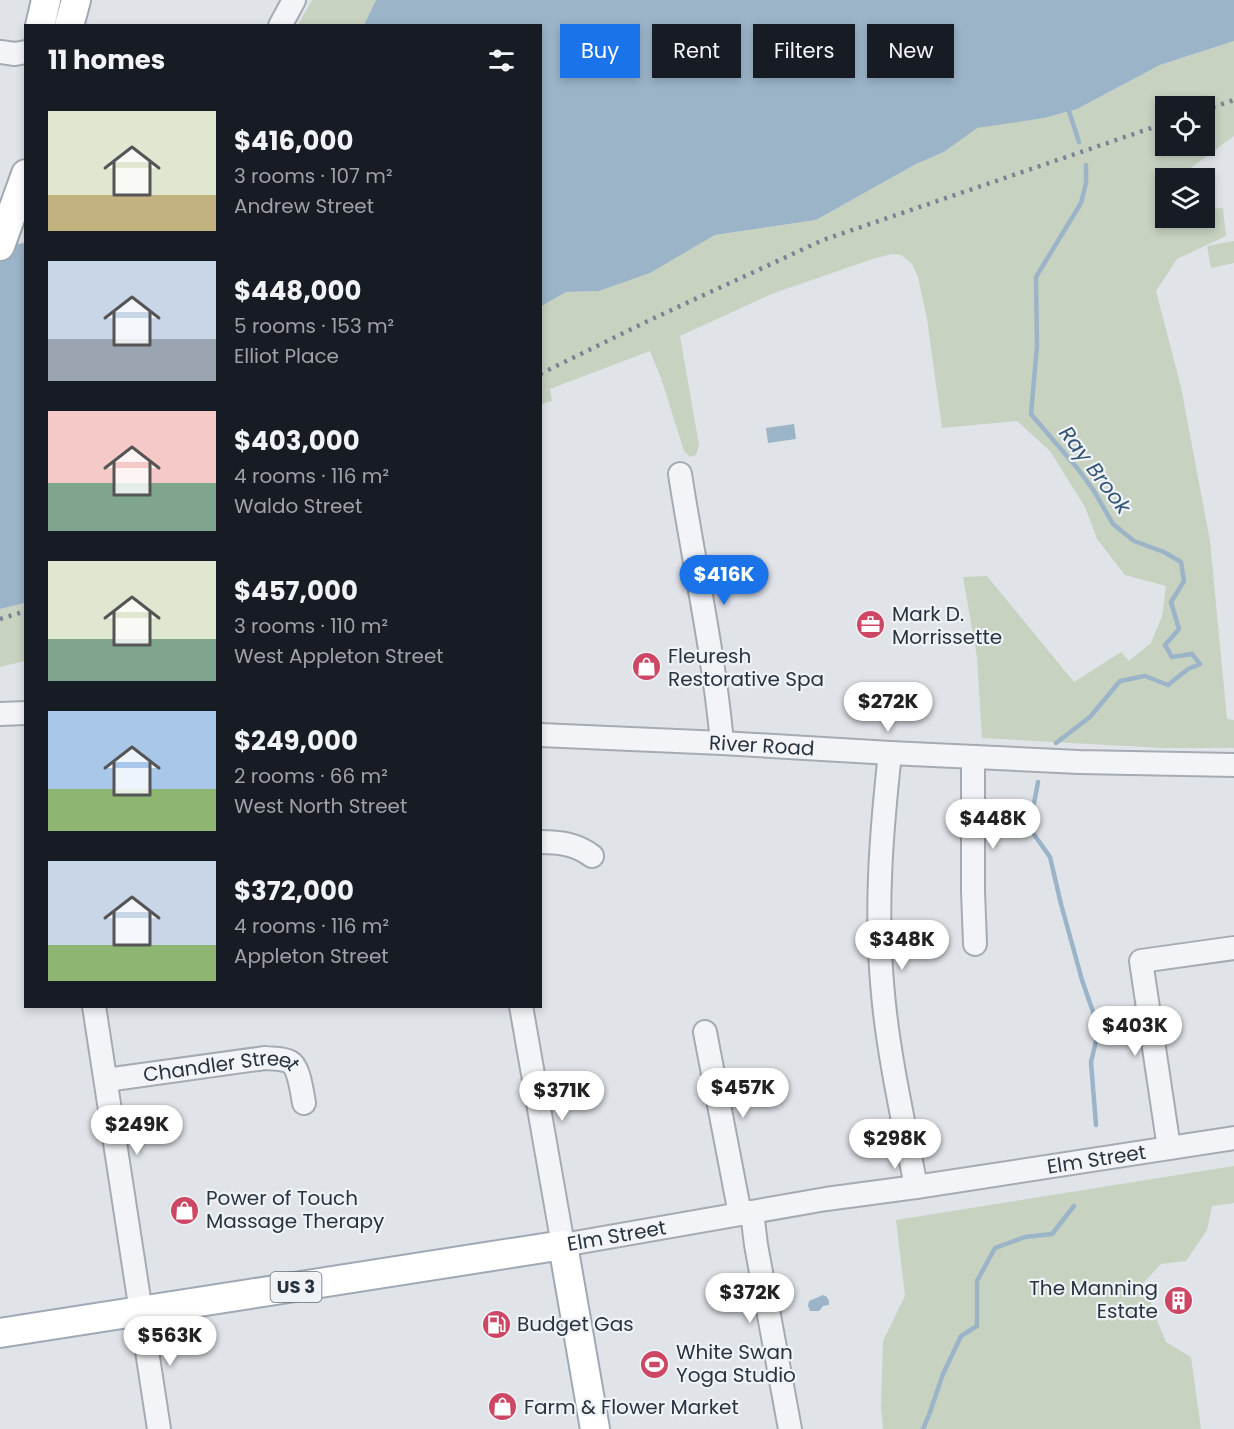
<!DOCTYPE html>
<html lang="en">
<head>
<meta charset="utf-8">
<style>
	:root { --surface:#171b24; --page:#20242c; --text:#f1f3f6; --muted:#9ea1a6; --accent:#1a73e8 }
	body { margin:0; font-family:Poppins,sans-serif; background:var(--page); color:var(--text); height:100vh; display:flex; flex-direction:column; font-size:22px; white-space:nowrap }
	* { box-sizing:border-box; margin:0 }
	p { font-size:20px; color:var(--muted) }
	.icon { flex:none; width:33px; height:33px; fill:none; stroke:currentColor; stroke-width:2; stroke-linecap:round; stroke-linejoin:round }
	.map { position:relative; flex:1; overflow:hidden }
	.details { position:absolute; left:24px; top:24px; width:518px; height:984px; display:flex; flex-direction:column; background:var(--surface); border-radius:0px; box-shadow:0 3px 9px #0003 }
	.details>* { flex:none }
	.guide { position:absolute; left:560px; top:24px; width:570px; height:54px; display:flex; gap:12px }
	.controls { position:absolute; left:1155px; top:96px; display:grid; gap:12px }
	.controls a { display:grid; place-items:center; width:60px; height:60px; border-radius:0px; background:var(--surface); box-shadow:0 3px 9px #0003; font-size:30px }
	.price { position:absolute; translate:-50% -51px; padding:0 14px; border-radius:21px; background:#fff; color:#222; font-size:20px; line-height:39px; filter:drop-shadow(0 2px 3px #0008) }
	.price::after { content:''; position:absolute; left:50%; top:36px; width:18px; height:14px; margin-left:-9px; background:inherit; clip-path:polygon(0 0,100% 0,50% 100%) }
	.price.active { background:var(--accent); color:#fff }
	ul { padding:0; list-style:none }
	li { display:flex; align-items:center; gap:18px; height:150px; padding:0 24px }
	li span { display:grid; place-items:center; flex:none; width:168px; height:120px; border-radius:0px; color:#555 }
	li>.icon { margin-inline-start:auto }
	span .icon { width:72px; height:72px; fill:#fffc; stroke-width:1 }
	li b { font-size:26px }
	h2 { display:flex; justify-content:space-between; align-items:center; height:72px; padding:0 24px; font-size:26px }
	.chip { padding:0 21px; border-radius:0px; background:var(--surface); box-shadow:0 3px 9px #0003; font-size:21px; line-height:54px }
	.chip.active { background:var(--accent); color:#fff }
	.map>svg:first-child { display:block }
	.green { fill:#c7d2c1; fill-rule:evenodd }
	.water { fill:#9bb4c8 }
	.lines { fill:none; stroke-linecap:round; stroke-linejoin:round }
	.stream { stroke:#9bb4c8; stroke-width:4.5 }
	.minor-casing { stroke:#a5abb3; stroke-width:26 }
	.major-casing { stroke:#9fa9b4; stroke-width:32 }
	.minor { stroke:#f2f4f7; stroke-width:22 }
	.major { stroke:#fff; stroke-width:28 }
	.rail { stroke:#798492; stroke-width:4.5; stroke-dasharray:3 6; stroke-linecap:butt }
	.labels { text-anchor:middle; stroke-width:4.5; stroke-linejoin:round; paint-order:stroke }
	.shield { fill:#eff3f6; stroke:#646d77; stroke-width:1.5 }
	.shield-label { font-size:18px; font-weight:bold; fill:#293340 }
	.poi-label { font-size:20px; fill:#293340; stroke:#eff3f6; text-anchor:start }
	.street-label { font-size:20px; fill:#293340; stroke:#eff3f6 }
	.water-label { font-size:21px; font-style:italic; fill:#335473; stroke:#eff3f6 }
</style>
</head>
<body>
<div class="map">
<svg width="1234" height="1429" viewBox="0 0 1234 1429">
	<rect width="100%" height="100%" fill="#e0e4e9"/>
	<path class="green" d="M312,0H376L364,25H298Z
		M1234,41V136L1180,176V178H1166V218H1204L1205,209L1223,208L1226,236L1177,259L1156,291L1181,387L1210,541L1227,719L1234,720V748H1162L982,738L977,657L963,577L987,576L1074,682L1121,652L1129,661L1151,643L1162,616L1166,586L1125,575L1097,539L1085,507L1050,451L1017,421L942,428L927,319L918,277L912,264L901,255L892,254L873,259L774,293L680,336L699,445L696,455L690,457L684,451L661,378L650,351L550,389L552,401L540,405V307L566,292L599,291L650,273L715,235L816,220L916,164L944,152L977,127L1044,118L1077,109L1160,65ZM1166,106H1204V146H1166Z
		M1234,241V263L1211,268L1207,246Z
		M25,603V661L0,667V609Z
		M1234,1166V1203L1212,1206L1207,1230L1186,1261L1161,1264L1134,1293L1150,1297L1153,1311L1166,1342L1191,1357L1201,1429H883L881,1407L883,1341L905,1296L896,1220Z"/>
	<path class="water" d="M376,0H1234V41L1160,65L1077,109L1044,118L977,128L944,152L916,164L816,220L715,235L650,273L599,291L566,292L540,307V26L364,25Z
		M25,243V603L0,609V246Z
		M794,424L796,439L768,443L766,428Z
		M823,1295L827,1297L829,1301V1305L823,1306L819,1311H810L808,1306L809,1301Z"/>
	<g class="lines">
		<path class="stream" d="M1068,108L1079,142
			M1056,743L1090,717L1120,681L1145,676L1168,685L1188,669L1200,664L1192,654L1172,657L1165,645L1179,629L1171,602L1184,581L1181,562L1164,552L1134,541L1113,524L1094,491L1078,469L1031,414L1037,346L1036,277L1081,203L1086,183V165
			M1038,782L1031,819L1033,833L1050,857L1061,904L1082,980L1099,1029L1091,1062L1096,1125
			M923,1429L929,1415L943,1374L961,1336L977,1326V1281L995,1248L1025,1237L1052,1234L1074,1206"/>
		<defs>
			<g id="minor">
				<path d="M280,26L294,0"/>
				<path d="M0,52L15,54L26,52"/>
				<path d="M680,474C694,564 714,653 722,743"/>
				<path d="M0,714L26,713"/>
				<path id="s1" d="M540,735L722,743L890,753L1079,762L1234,765"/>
				<path d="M890,753C881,835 875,912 883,994C889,1059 904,1123 916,1187"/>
				<path d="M973,757V891L975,944"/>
				<path d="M540,842C560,842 576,844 592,856"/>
				<path d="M94,1006L159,1429"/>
				<path id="s2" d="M521,1006L563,1245L826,1199L916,1187L1234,1138"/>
				<path d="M705,1032L740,1214"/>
				<path id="s3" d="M106,1080L265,1058C272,1059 283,1058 290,1062C299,1066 302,1093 304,1103"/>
				<path d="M1169,1148L1141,961L1234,948"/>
				<path d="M752,1212L756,1245L790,1429"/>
			</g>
			<path id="major" d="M40,26L46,0
				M69,26L76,0
				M0,246L26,174
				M0,1333L563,1245L595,1429"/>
		</defs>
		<use href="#minor" class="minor-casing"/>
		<use href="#major" class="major-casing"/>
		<use href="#minor" class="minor"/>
		<use href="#major" class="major"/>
		<path class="rail" d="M1204,110L1234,100
			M540,374L652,319L823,240L1166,123
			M0,619L26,611"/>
	</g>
	<defs>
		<symbol id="office-disc" viewBox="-11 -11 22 22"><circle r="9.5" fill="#cd4664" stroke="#eff3f6"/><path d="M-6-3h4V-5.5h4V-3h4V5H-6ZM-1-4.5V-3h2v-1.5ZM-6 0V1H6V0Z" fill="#fff"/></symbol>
		<symbol id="shop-disc" viewBox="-11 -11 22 22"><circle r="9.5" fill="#cd4664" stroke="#eff3f6"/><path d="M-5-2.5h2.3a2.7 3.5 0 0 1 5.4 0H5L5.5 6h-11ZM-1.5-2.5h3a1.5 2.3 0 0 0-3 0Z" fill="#fff"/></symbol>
		<symbol id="building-disc" viewBox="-11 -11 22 22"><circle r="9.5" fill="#cd4664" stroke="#eff3f6"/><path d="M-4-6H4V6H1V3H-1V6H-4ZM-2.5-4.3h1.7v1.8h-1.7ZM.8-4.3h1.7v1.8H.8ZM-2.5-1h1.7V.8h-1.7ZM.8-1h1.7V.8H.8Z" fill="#fff"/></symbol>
		<symbol id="fuel-disc" viewBox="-11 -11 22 22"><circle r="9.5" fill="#cd4664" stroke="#eff3f6"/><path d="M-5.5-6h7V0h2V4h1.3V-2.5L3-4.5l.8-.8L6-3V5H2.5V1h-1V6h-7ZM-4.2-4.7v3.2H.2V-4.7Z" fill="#fff"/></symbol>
		<symbol id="stadium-disc" viewBox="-11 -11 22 22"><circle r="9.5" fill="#cd4664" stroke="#eff3f6"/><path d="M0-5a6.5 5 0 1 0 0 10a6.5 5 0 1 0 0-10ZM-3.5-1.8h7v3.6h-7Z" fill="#fff"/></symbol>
	</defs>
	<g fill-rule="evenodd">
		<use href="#office-disc" x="854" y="608" width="33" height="33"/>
		<use href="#shop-disc" x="630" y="650" width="33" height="33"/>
		<use href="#shop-disc" x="168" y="1194" width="33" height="33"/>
		<use href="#building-disc" x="1162" y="1284" width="33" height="33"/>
		<use href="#fuel-disc" x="480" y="1308" width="33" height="33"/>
		<use href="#stadium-disc" x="638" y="1348" width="33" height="33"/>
		<use href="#shop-disc" x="486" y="1390" width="33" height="33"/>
	</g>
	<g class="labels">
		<rect class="shield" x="270.5" y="1272" width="51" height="30" rx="4.5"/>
		<g class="shield-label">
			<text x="296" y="1293">US 3</text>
		</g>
		<g class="poi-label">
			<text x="892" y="621">Mark D.<tspan x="892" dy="23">Morrissette</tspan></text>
			<text x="668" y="663">Fleuresh<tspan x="668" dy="23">Restorative Spa</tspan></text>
			<text x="206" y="1205">Power of Touch<tspan x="206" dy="23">Massage Therapy</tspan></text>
			<text x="1158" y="1295" text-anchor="end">The Manning<tspan x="1158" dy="23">Estate</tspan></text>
			<text x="517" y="1331">Budget Gas</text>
			<text x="676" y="1359">White Swan<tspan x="676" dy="23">Yoga Studio</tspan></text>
			<text x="524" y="1414">Farm &amp; Flower Market</text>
		</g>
		<g class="street-label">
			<text dy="7" stroke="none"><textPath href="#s1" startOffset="222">River Road</textPath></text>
			<text dy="7" stroke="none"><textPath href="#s3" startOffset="116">Chandler Street</textPath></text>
			<text dy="7" stroke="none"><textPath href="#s2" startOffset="783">Elm Street</textPath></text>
			<text dy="7" stroke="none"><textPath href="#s2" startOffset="297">Elm Street</textPath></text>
		</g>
		<g class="water-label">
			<text transform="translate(1095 470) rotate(53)" y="7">Ray Brook</text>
		</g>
	</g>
</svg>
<div class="controls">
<a><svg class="icon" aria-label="locate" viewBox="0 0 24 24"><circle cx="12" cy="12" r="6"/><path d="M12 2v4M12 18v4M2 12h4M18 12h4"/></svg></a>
<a><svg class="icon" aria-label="layers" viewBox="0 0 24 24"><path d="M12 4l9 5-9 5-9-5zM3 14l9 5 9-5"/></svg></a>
</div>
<b class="price active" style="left:724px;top:606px">$416K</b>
<b class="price" style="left:888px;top:733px">$272K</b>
<b class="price" style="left:993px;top:850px">$448K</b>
<b class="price" style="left:902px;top:971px">$348K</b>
<b class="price" style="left:1135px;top:1057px">$403K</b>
<b class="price" style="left:743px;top:1119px">$457K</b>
<b class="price" style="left:562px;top:1122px">$371K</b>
<b class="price" style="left:137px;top:1156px">$249K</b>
<b class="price" style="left:895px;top:1170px">$298K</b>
<b class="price" style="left:750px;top:1324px">$372K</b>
<b class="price" style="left:170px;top:1367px">$563K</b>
<div class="guide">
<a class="chip active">Buy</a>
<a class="chip">Rent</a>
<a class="chip">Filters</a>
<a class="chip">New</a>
</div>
<section class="details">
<h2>11 homes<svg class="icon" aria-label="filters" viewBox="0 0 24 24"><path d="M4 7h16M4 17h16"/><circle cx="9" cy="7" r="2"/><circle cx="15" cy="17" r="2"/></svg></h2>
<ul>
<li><span style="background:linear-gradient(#dfe7d0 70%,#c2b280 0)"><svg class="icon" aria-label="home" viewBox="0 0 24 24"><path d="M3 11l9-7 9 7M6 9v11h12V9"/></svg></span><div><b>$416,000</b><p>3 rooms · 107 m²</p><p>Andrew Street</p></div></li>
<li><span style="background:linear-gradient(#c9d6e8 65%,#9aa5b1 0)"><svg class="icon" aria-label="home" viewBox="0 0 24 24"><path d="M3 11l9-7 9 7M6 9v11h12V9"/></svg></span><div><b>$448,000</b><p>5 rooms · 153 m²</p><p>Elliot Place</p></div></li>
<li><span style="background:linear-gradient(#f6c9c9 60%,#7fa58c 0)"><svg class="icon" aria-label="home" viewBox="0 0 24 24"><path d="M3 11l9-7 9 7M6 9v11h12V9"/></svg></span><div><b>$403,000</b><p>4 rooms · 116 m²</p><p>Waldo Street</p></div></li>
<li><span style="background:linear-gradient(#dfe7d0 65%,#7fa58c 0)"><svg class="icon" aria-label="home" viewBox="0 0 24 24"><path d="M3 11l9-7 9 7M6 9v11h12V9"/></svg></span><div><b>$457,000</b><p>3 rooms · 110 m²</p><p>West Appleton Street</p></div></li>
<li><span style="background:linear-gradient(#a9c7e8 65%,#8fb573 0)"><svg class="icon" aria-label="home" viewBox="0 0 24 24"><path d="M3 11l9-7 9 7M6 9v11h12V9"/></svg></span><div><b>$249,000</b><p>2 rooms · 66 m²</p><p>West North Street</p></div></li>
<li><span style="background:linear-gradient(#c9d6e8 70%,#8fb573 0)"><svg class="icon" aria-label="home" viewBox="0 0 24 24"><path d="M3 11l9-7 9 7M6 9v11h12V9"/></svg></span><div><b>$372,000</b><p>4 rooms · 116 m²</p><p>Appleton Street</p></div></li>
</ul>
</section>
</div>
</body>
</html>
